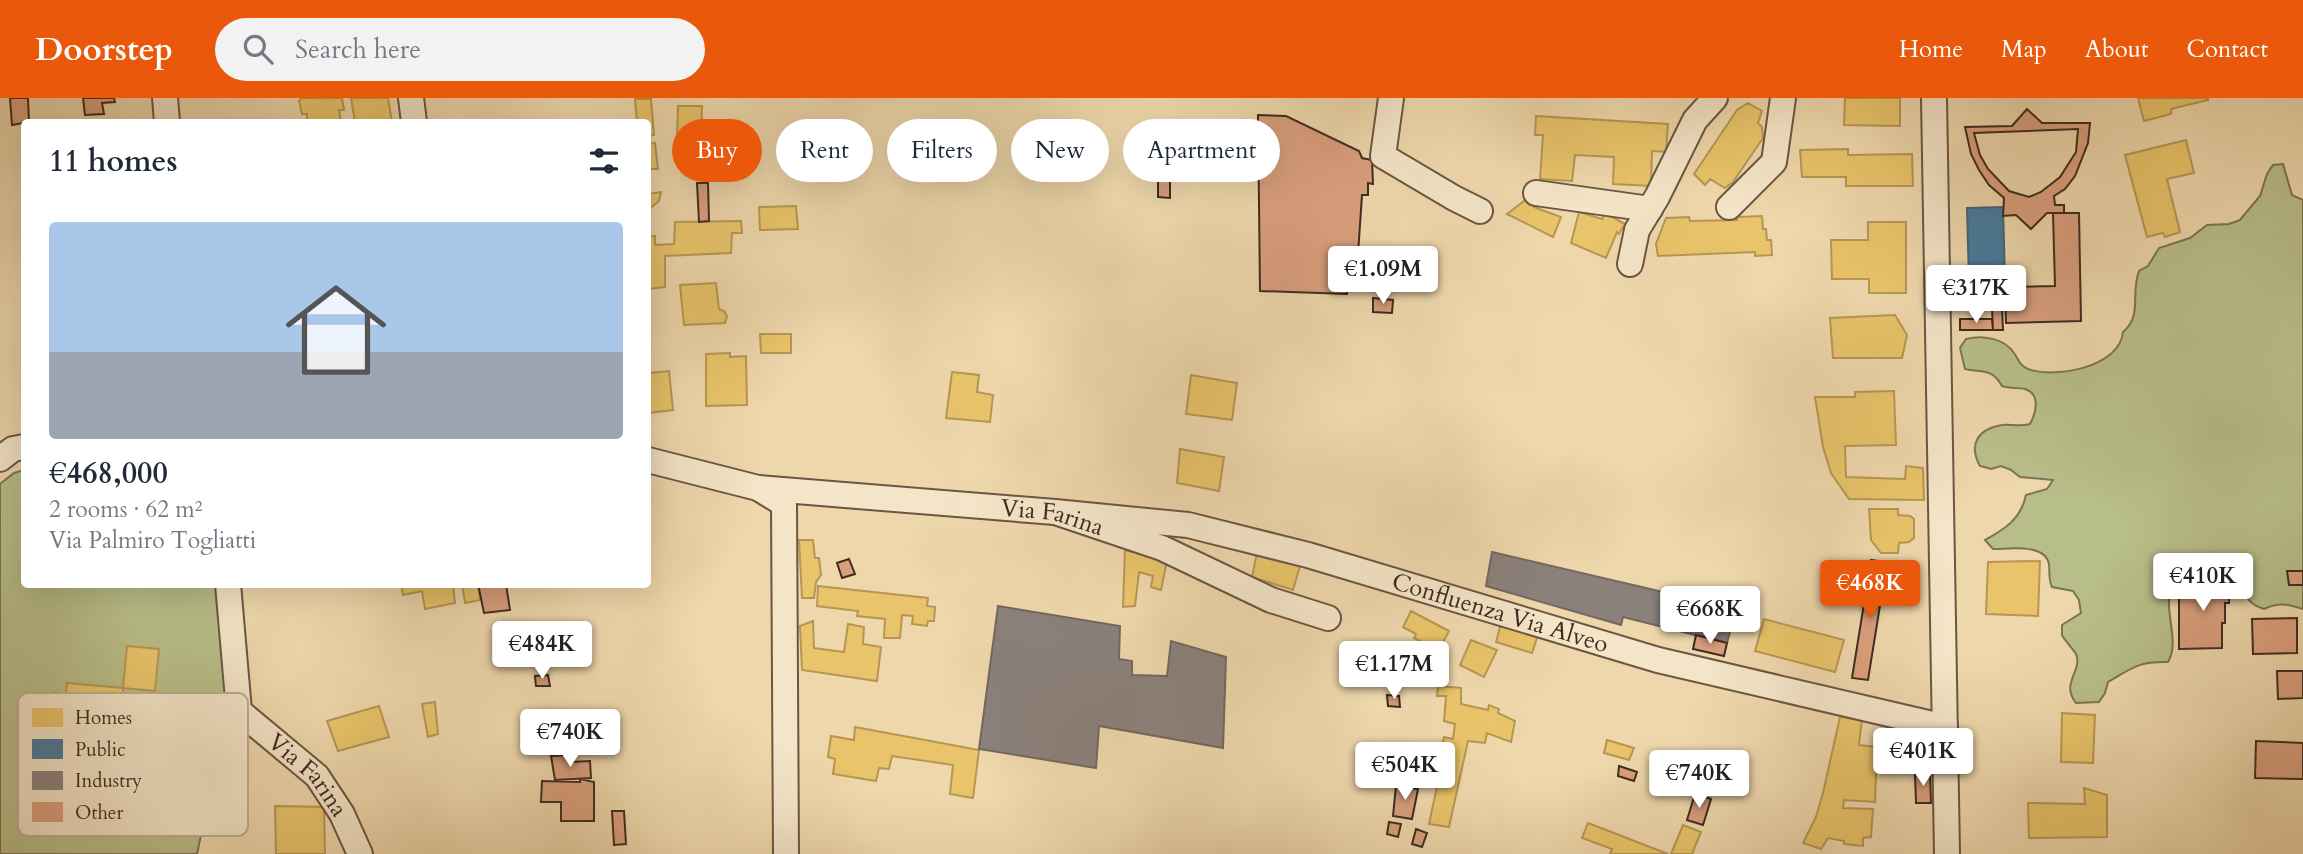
<!DOCTYPE html>
<html lang="en">
<head>
<meta charset="utf-8">
<style>
	:root { --surface:#fff; --page:#f2f2f3; --text:#1f2937; --muted:#747a83; --accent:#ea580c }
	body { margin:0; font-family:Cardo,serif; background:var(--page); color:var(--text); height:100vh; display:flex; flex-direction:column; font-size:26px; white-space:nowrap }
	* { box-sizing:border-box; margin:0 }
	p { font-size:23px; color:var(--muted) }
	.icon { flex:none; width:38px; height:38px; fill:none; stroke:currentColor; stroke-width:2; stroke-linecap:round; stroke-linejoin:round }
	.map { position:relative; flex:1; overflow:hidden }
	.side { position:absolute; left:21px; top:21px; width:630px; height:469px; display:flex; flex-direction:column; background:var(--surface); border-radius:7px; box-shadow:0 7px 28px #0002 }
	.side>* { flex:none }
	.hud { position:absolute; left:672px; top:21px; width:665px; height:63px; display:flex; gap:14px }
	.price { position:absolute; translate:-50% -60px; padding:0 16px; border-radius:7px; background:#fff; color:#222; font-size:23px; line-height:46px; filter:drop-shadow(0 2px 4px #0008) }
	.price::after { content:''; position:absolute; left:50%; top:42px; width:21px; height:16px; margin-left:-10px; background:inherit; clip-path:polygon(0 0,100% 0,50% 100%) }
	.price.selected { background:var(--accent); color:#fff }
	ul { padding:0; list-style:none }
	li { display:grid; align-content:center; gap:14px; height:371px; padding:0 28px }
	li span { display:grid; place-items:center; height:217px; border-radius:7px; color:#555 }
	li>.icon { margin-inline-start:auto }
	span .icon { width:126px; height:126px; fill:#fffc; stroke-width:1 }
	li b { font-size:30px }
	h2 { display:flex; justify-content:space-between; align-items:center; height:84px; padding:0 28px; font-size:30px }
	.tag { padding:0 24px; border-radius:32px; background:var(--surface); box-shadow:0 7px 28px #0002; font-size:24px; line-height:63px }
	.tag.selected { background:var(--accent); color:#fff }
	header { display:flex; align-items:center; gap:42px; box-sizing:border-box; height:98px; padding:0 35px; background:var(--accent); color:#fff }
	header strong { font-size:33px }
	nav { display:flex; gap:38px; margin-inline-start:auto; font-size:24px }
	.search { width:490px; height:63px; background:var(--page); display:flex; align-items:center; gap:18px; box-sizing:border-box; padding:0 24px; border-radius:38px; color:var(--muted); font-size:26px }
	.map>svg:first-child { display:block }
	.green { fill:#b8be89; stroke:#7c7454; stroke-width:2 }
	.homes { fill:#e9c46a; stroke:#b69654; stroke-width:2 }
	.public { fill:#457b9d; stroke:#446378; stroke-width:2 }
	.industry { fill:#8a817c; stroke:#746760; stroke-width:2 }
	.building { fill:#d99f7d; stroke:#402b20; stroke-width:2; fill-rule:evenodd }
	.lines { fill:none; stroke-linecap:round; stroke-linejoin:round }
	.minor-casing { stroke:#6c5643; stroke-width:28 }
	.minor { stroke:#f4e5c8; stroke-width:24 }
	.labels { text-anchor:middle; stroke-width:7; stroke-linejoin:round; paint-order:stroke }
	.street-label { font-size:24px; fill:#402b20; stroke:#f4e5c8 }
	.key { fill:#f4e5c8; stroke:#bead96; stroke-width:2 }
	.key-label { font-size:19px; fill:#402b20 }
</style>
</head>
<body>
<header>
<strong>Doorstep</strong>
<div class="search"><svg class="icon" aria-label="search" viewBox="0 0 24 24"><circle cx="10" cy="10" r="6"/><path d="M15 15l6 6"/></svg>Search here</div>
<nav><a>Home</a><a>Map</a><a>About</a><a>Contact</a></nav>
</header>
<div class="map">
<svg width="2303" height="756" viewBox="0 0 2303 756">
	<rect width="100%" height="100%" fill="#eed7ab"/>
	<filter id="stains"><feTurbulence type="fractalNoise" baseFrequency=".00286" numOctaves="4"/><feColorMatrix values="0 0 0 0 .2 0 0 0 0 .09 0 0 0 0 .02 0 0 0 .5 -.17"/></filter>
	<radialGradient id="worn" r=".72"><stop offset=".6" stop-color="#630" stop-opacity="0"/><stop offset="1" stop-color="#630" stop-opacity=".3"/></radialGradient>
	<path class="green" d="M2283,66L2292,97L2303,102V511C2288,506 2279,504 2264,511C2237,502 2252,491 2240,477C2233,467 2196,468 2185,470C2181,476 2174,482 2172,488C2162,513 2181,542 2168,564C2139,563 2132,570 2108,584L2105,595L2099,604L2076,605C2060,585 2083,573 2076,556C2074,552 2065,543 2062,537V527L2081,515L2079,502L2073,493L2052,489C2048,480 2050,475 2049,466C2045,445 2009,451 1993,451L1985,442C2005,431 2021,421 2026,397L2047,391L2053,382L2020,379L2011,372L2001,368L1991,371L1980,368C1968,346 1978,331 2002,327C2012,326 2019,329 2030,326C2036,315 2041,296 2025,291C2018,289 2011,291 2002,288C1992,270 1983,275 1965,271L1960,250L1966,241C1983,237 2004,240 2014,255C2019,262 2020,268 2028,271C2055,281 2120,269 2123,234C2143,217 2130,196 2139,173L2148,168L2159,150L2190,140L2207,127L2229,126L2240,122L2260,98L2267,76L2273,67Z
		M24,372V486L216,487L225,593V625L197,756H0V386L14,375Z"/>
	<path class="homes" d="M302,0H342L344,12H339L341,24H297L307,22V16H302L299,3Z
		M351,0H388L392,24H355Z
		M1845,0H1900V28L1844,27Z
		M2138,0H2208V2L2171,11V16L2144,23Z
		M635,1H651L654,37L648,38V24H637Z
		M1748,5L1762,13L1758,25L1762,29L1763,40L1733,84L1725,90L1710,81L1705,87L1694,76L1737,12Z
		M678,8H702L701,42L677,41Z
		M1536,18L1668,26L1666,54L1652,53L1651,88L1613,86L1614,59L1575,57L1572,83L1540,81L1543,37H1535Z
		M2186,42L2194,75L2167,81L2180,134L2165,139L2163,135L2147,139L2125,57Z
		M717,44H748V75L717,74Z
		M655,45L658,71H648V46Z
		M1848,51V57L1912,56L1913,88H1846V79H1802L1800,52Z
		M661,94L659,103L648,112V96Z
		M1528,100L1536,101L1534,109L1561,119L1553,139L1507,116Z
		M796,108L798,131L760,132L759,109Z
		M1579,114L1602,121L1605,115L1625,126L1619,136L1617,134L1606,160L1571,145Z
		M1762,118L1763,131H1766L1767,142H1771L1772,157L1755,158V154L1658,158L1656,146L1666,120L1689,119L1690,123L1737,122V119Z
		M741,123L742,135H732L731,155L665,158V189L648,191V180L650,179L648,138H655V147L674,146L675,124Z
		M1868,124H1906V195H1869V181H1832L1831,142H1868Z
		M716,185L719,211L724,213L727,218L725,225L684,227L680,187Z
		M1895,217L1907,237L1902,260H1833L1830,220Z
		M760,236H791V255H761Z
		M730,255V259L746,258L747,307L706,308V256Z
		M669,273L673,312L648,315V275Z
		M952,274L979,277L977,294L993,297L990,324L946,320Z
		M1191,277L1237,285L1232,322L1186,316Z
		M1894,293L1896,347L1845,348L1846,379L1905,381L1906,368L1923,370L1924,402L1849,401L1831,375L1823,349L1815,299H1855V294Z
		M1180,351L1224,359L1219,393L1177,385Z
		M1869,411H1898V417L1910,418L1914,421V440L1909,444L1899,445L1898,455H1881L1871,442Z
		M799,442H813L815,460H819L821,477L816,484L814,500H802Z
		M1125,452L1167,463L1161,492L1151,489L1153,478L1139,474L1135,508L1123,509Z
		M1257,455L1300,468L1293,492L1252,479Z
		M2040,463L2038,518L1986,516L1988,464Z
		M401,486H462L453,488L455,505L425,511L422,493L403,497Z
		M462,486H478L480,502L465,505Z
		M818,488L928,500L927,508L935,509L934,523H928L927,528L912,526L913,518L902,517L900,540H884L885,521L857,518L858,513L817,508Z
		M1411,513L1449,533L1434,562L1419,554L1424,545L1414,540L1416,536L1403,529Z
		M1764,521L1844,542L1835,574L1755,553Z
		M813,523L814,550L844,554L848,526L864,529L863,546L881,549L877,583L802,572L800,528Z
		M1501,525L1538,537L1532,555L1496,544Z
		M1471,542L1497,552L1484,579L1460,567Z
		M127,548L159,551L155,593L123,590Z
		M67,585L123,590L120,624L52,619L54,594L66,596Z
		M1438,588L1461,590V606L1488,612L1489,607L1499,611L1498,615L1515,623L1511,644L1487,635L1485,645L1468,643L1449,729L1429,726L1438,684L1435,683L1444,639L1453,641L1455,626L1444,623L1446,598H1437Z
		M435,604L438,636L428,639L422,606Z
		M379,608L389,639L338,653L327,623Z
		M2062,615L2095,617L2093,665L2061,664Z
		M1840,619L1862,621L1859,647L1877,649L1875,704L1844,702L1843,710L1873,711L1871,739L1863,740V748L1844,746V743L1828,740L1821,751L1803,745L1816,719L1823,695Z
		M855,629L979,652L973,700L950,696L953,667L892,658L889,671L879,670L876,683L833,676L835,661L828,659L831,638L854,642Z
		M1607,642L1634,650L1629,662L1604,655Z
		M2084,690L2107,697V739L2029,740L2028,705L2085,706Z
		M275,708L324,709L325,756H276Z
		M1588,725L1668,756H1610L1612,751L1582,740Z
		M1683,727L1701,734L1692,756H1671Z"/>
	<path class="public" d="M2003,109L2005,182L1969,183L1967,110Z"/>
	<path class="industry" d="M1492,454L1736,511L1727,545L1623,519L1621,527L1486,488Z
		M998,508L1120,528L1119,561L1132,563V577L1167,578L1171,543L1226,559L1223,650L1099,628L1096,670L979,651Z"/>
	<path class="building" d="M10,0H28L29,24L12,27Z
		M83,0H114L115,4L102,5L104,16L85,17Z
		M2027,11L2042,25H2090L2088,45L2075,78L2065,91L2054,98L2055,107H2064V115H2047L2031,131L2016,117L2003,118L2004,100L1989,87L1979,72L1971,56L1965,29L2012,28ZM2078,31L2076,54L2060,79L2041,94L2029,99L2009,93L1988,71L1980,57L1974,35Z
		M1258,17L1286,18L1359,53L1362,60L1372,62L1373,86L1368,85V97H1362L1358,156H1348L1347,196L1260,193Z
		M1170,68V100L1158,99V70Z
		M697,85H708L709,123L699,124Z
		M2053,115H2079L2081,223L2006,225L2005,189L2055,188Z
		M1373,200L1393,202L1392,215L1373,214Z
		M1992,210H2002L2003,232H1993Z
		M1960,221H1992L1993,232H1960Z
		M849,461L855,476L842,480L837,465Z
		M1871,462L1887,464L1868,582L1852,580Z
		M2287,473H2303V487H2289Z
		M2229,480V505H2225V525H2222V550L2179,551V500H2186V481Z
		M478,486H506L510,512L484,515Z
		M2297,520V555L2253,556L2252,521Z
		M1696,537L1727,545L1724,558L1693,551Z
		M1375,544L1387,550L1376,574L1364,569Z
		M1353,573L1366,574L1365,586H1352Z
		M2277,573H2303V600L2278,601Z
		M548,577L550,588H536L535,578Z
		M1387,597L1399,598L1400,609L1388,608Z
		M2256,643L2303,645V681L2255,680Z
		M568,657L570,664L590,663L591,680L555,682L551,658Z
		M1390,666L1413,667L1412,680L1388,679Z
		M1619,668L1637,674L1634,683L1618,678Z
		M1915,676H1930L1931,705H1916Z
		M580,681L594,684V723H561V704H541L542,683L580,684Z
		M1396,688L1418,691L1412,721L1393,718Z
		M1695,696L1711,701L1703,727L1687,722Z
		M612,713H624L626,746L614,747Z
		M1389,724L1401,726L1398,739L1387,736Z
		M1416,731L1427,735L1422,749L1412,746Z"/>
	<g class="lines">
		<defs>
			<g id="minor">
				<path d="M165,0L167,24"/>
				<path d="M411,0L414,24"/>
				<path d="M1391,0L1383,58L1454,100L1480,113"/>
				<path d="M1934,0L1947,756"/>
				<path d="M1536,95L1650,111"/>
				<path d="M1729,109L1774,64L1783,0"/>
				<path d="M1630,166L1637,132L1657,99L1695,22L1715,0"/>
				<path d="M0,361L13,351L24,349"/>
				<path d="M648,362L758,390L784,406L786,756"/>
				<path id="s1" d="M758,390L1055,414L1162,450L1271,502L1328,520"/>
				<path id="s2" d="M1055,414L1188,427L1308,457L1658,562L1945,629"/>
				<path id="s3" d="M228,486L239,613L317,678L342,716L360,756"/>
			</g>
		</defs>
		<use href="#minor" class="minor-casing"/>
		<use href="#minor" class="minor"/>
	</g>
	<g class="labels">
		<g class="street-label">
			<text dy="8" stroke="none"><textPath href="#s1" startOffset="296">Via Farina</textPath></text>
			<text dy="8" stroke="none"><textPath href="#s2" startOffset="458">Confluenza Via Alveo</textPath></text>
			<text dy="8" stroke="none"><textPath href="#s3" startOffset="222">Via Farina</textPath></text>
		</g>
	</g>
	<rect x="18" y="595" width="230" height="143" rx="10" class="key"/>
	<rect x="32" y="610" width="31" height="19" fill="#e9c46a"/>
	<rect x="32" y="641" width="31" height="20" fill="#457b9d"/>
	<rect x="32" y="673" width="31" height="19" fill="#8a817c"/>
	<rect x="32" y="704" width="31" height="20" fill="#d99f7d"/>
	<g class="key-label">
		<text x="75" y="626">Homes</text>
		<text x="75" y="658">Public</text>
		<text x="75" y="689">Industry</text>
		<text x="75" y="721">Other</text>
	</g>
	<rect width="100%" height="100%" filter="url(#stains)"/>
	<rect width="100%" height="100%" fill="url(#worn)"/>
</svg>
<b class="price" style="left:1383px;top:208px">€1.09M</b>
<b class="price" style="left:1976px;top:227px">€317K</b>
<b class="price" style="left:2203px;top:515px">€410K</b>
<b class="price selected" style="left:1870px;top:522px">€468K</b>
<b class="price" style="left:1710px;top:548px">€668K</b>
<b class="price" style="left:542px;top:583px">€484K</b>
<b class="price" style="left:1394px;top:603px">€1.17M</b>
<b class="price" style="left:570px;top:671px">€740K</b>
<b class="price" style="left:1923px;top:690px">€401K</b>
<b class="price" style="left:1405px;top:704px">€504K</b>
<b class="price" style="left:1699px;top:712px">€740K</b>
<div class="hud">
<a class="tag selected">Buy</a>
<a class="tag">Rent</a>
<a class="tag">Filters</a>
<a class="tag">New</a>
<a class="tag">Apartment</a>
</div>
<section class="side">
<h2>11 homes<svg class="icon" aria-label="filters" viewBox="0 0 24 24"><path d="M4 7h16M4 17h16"/><circle cx="9" cy="7" r="2"/><circle cx="15" cy="17" r="2"/></svg></h2>
<ul>
<li><span style="background:linear-gradient(#a9c7e8 60%,#9aa5b1 0)"><svg class="icon" aria-label="home" viewBox="0 0 24 24"><path d="M3 11l9-7 9 7M6 9v11h12V9"/></svg></span><div><b>€468,000</b><p>2 rooms · 62 m²</p><p>Via Palmiro Togliatti</p></div></li>
</ul>
</section>
</div>
</body>
</html>
